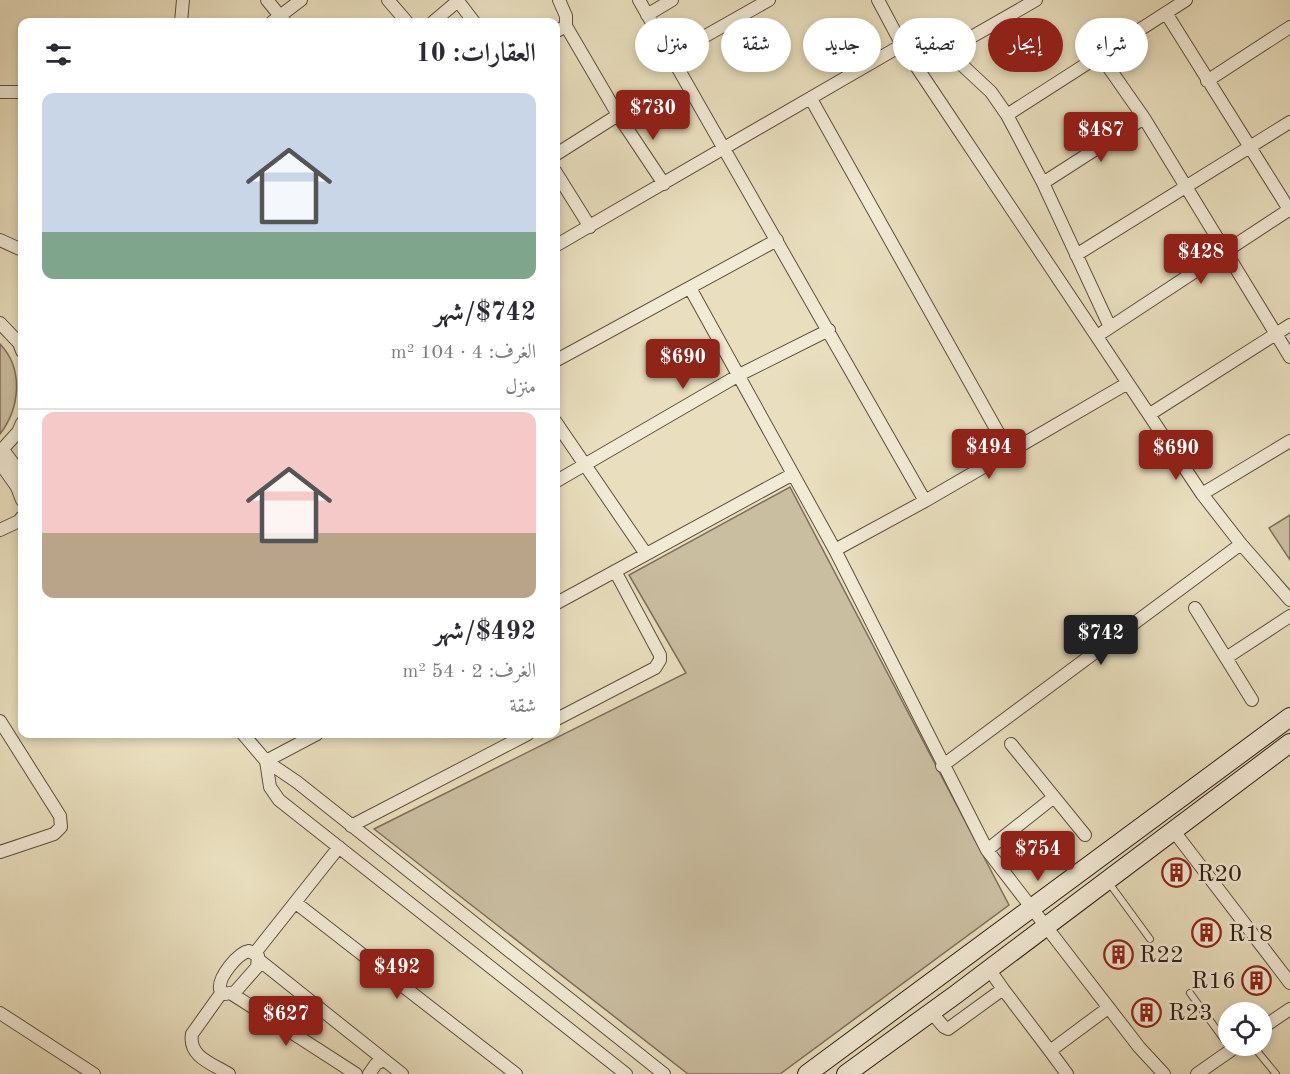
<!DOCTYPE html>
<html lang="ar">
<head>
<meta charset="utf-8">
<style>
	:root { --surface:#fff; --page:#f2f2f3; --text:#2b2b33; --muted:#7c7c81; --line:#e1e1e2; --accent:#8f2418 }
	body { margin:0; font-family:"Old Standard TT",Amiri,serif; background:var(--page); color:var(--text); direction:rtl; height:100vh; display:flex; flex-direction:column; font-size:22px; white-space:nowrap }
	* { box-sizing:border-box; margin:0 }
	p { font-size:20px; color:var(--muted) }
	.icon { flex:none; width:33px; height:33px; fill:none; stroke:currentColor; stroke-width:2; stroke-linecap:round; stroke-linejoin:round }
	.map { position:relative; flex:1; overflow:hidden; direction:ltr }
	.side { position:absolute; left:18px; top:18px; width:542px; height:720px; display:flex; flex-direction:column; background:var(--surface); border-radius:12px; box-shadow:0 3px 9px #0003; direction:rtl }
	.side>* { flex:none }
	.banner { position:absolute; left:578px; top:18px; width:570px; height:54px; direction:rtl; display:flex; gap:12px }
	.controls { position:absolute; left:1218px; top:1002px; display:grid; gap:12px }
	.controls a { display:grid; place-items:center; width:54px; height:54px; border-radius:50%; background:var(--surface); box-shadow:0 3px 9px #0003; font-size:30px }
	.price { position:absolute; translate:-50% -51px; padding:0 14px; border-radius:6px; background:var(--accent); color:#fff; font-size:20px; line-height:39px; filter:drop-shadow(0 2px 3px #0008) }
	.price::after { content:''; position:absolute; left:50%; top:36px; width:18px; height:14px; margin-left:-9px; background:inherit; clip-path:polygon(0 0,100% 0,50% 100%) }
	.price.active { background:#222; color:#fff }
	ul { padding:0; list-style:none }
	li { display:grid; align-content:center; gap:12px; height:318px; padding:0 24px }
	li+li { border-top:2px solid var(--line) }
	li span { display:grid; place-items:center; height:186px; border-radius:12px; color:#555 }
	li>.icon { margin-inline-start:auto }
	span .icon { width:108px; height:108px; fill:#fffc; stroke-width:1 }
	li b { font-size:26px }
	h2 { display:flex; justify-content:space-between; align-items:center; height:72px; padding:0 24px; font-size:26px }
	.chip { padding:0 21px; border-radius:27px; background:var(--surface); box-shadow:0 3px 9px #0003; font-size:21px; line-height:54px }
	.chip.active { background:var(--accent); color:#fff }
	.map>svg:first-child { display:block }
	.green { fill:#cabea1; stroke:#7e6e5c; stroke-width:1.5 }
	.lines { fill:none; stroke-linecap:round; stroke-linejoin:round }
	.lane-casing { stroke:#604f40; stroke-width:8 }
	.street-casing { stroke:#604f40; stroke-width:14 }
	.secondary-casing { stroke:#321f16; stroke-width:20 }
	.lane { stroke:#f1ead5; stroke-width:6 }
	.street { stroke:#f1ead5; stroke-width:12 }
	.secondary { stroke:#f1ead5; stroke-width:18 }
	.labels { text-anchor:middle; stroke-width:5; stroke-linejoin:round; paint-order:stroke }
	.poi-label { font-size:24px; fill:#321f16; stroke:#f1ead5; text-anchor:start }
</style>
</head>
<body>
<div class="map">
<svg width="1290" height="1074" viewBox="0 0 1290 1074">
	<rect width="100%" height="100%" fill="#e9dfbe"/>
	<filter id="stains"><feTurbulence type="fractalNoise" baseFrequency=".00333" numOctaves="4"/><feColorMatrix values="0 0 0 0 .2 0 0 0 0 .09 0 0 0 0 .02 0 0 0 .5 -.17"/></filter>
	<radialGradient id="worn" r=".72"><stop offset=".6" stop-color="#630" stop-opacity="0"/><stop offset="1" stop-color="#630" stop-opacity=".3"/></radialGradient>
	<path class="green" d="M0,344C24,369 20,408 0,434Z
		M790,487L1009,905L780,1074H688L374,829L686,673L629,575Z
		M1290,515V560L1269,528Z"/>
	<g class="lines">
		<defs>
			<path id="lane" d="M1109,883L1150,939
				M1190,993L1228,1045
				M1253,1046L1276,1074"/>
			<path id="street" d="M267,0L285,22
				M388,0L407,22
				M559,0L566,16V26L618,115L664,184
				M639,0L925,501
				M878,0L902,45L1202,494L1241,544L1290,600
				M458,1L474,22
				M1166,13L1290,211
				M647,15L672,0
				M181,22L183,0
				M272,22L301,0
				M433,22L459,0
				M555,32L566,26
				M947,51L1036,0
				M1100,55L1144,118L1290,357
				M670,56L769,0
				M1207,81L1290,27
				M0,92H22
				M811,99L1009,452
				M1007,115L1186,0
				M555,155L618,115
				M555,171L590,227
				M1043,183L1144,118
				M0,240L22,250
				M555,246L902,45L915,41L931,43L947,51L991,92L1007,115L1043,183L1110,327
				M1076,255L1290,122
				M690,288L835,550L987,850L1139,1047L1164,1074
				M0,323L19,343L22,351
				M1103,332L1290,209
				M555,361L777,240
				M1150,414L1290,325
				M555,421L646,554
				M3,450L22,475
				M0,452L18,432L22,423
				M0,463L17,487L22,500
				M555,482L739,375L829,330
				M1202,494L1290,441
				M0,530L19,521L22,517
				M835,550L925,501L1128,383
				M555,604L793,474
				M1195,608L1252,700
				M1226,658L1290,616
				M555,720L655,668L660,660V655L615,571
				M0,721L60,816L61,827L54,834L0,852
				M243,734L266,761L297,782L664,1074
				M1011,744L1085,835
				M266,761L270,787L279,800L626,1074
				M266,761L317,734
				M942,766L1241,544
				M351,826L528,734
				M1173,830L1290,983
				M987,850L1054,797
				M296,903L516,1074
				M249,951L258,956L257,967L235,992L225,994L220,989C218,977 238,953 249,951Z
				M255,953L339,847
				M259,960L402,1074
				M989,969L1003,989
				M222,992L192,1034C188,1057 213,1064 229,1074
				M232,994L356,1074
				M931,1012L944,1027L948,1029L1003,989L1050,1051L1108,1008
				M0,1013L94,1074
				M1262,1028L1290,1009
				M1050,1051L1067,1074
				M369,1074L376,1064L384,1060
				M1197,1074L1237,1046"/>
			<path id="secondary" d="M807,1074L1290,717
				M846,1074L955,995L1290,743"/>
		</defs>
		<use href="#lane" class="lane-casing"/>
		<use href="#street" class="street-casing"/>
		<use href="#secondary" class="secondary-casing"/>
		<use href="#lane" class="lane"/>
		<use href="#street" class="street"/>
		<use href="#secondary" class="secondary"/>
	</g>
	<defs>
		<symbol id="building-ring" viewBox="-11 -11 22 22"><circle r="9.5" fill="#f1ead5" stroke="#8f2418" stroke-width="1.5"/><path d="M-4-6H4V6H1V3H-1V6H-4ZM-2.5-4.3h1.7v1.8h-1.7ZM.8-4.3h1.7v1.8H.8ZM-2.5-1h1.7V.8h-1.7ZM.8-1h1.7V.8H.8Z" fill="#8f2418"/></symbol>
	</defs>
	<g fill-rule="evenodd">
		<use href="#building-ring" x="1160" y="856" width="33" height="33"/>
		<use href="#building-ring" x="1190" y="916" width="33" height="33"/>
		<use href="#building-ring" x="1102" y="938" width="33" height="33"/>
		<use href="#building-ring" x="1240" y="964" width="33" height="33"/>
		<use href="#building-ring" x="1130" y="996" width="33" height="33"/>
	</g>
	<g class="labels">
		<g class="poi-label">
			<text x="1197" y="881">R20</text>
			<text x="1228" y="941">R18</text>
			<text x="1139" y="962">R22</text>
			<text x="1236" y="988" text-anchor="end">R16</text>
			<text x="1168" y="1020">R23</text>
		</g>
	</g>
	<rect width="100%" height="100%" filter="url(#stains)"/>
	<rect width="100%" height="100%" fill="url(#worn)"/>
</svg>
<div class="controls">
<a><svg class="icon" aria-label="locate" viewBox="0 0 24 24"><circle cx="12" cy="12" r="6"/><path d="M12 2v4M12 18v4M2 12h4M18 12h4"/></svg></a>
</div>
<b class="price" style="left:653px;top:141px">$730</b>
<b class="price" style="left:1101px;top:163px">$487</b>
<b class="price" style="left:1201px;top:285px">$428</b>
<b class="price" style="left:683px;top:390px">$690</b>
<b class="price" style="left:989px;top:480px">$494</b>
<b class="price" style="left:1176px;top:481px">$690</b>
<b class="price active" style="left:1101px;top:666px">$742</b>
<b class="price" style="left:1038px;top:882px">$754</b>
<b class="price" style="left:397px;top:1000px">$492</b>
<b class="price" style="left:286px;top:1047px">$627</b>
<div class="banner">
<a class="chip">شراء</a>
<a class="chip active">إيجار</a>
<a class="chip">تصفية</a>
<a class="chip">جديد</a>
<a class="chip">شقة</a>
<a class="chip">منزل</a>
</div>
<section class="side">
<h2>العقارات: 10<svg class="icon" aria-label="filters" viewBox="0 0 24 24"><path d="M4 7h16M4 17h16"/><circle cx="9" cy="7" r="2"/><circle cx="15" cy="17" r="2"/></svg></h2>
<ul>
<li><span style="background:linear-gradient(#c9d6e8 75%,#7fa58c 0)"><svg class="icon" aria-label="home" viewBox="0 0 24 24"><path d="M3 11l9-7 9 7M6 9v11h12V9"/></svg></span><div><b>$742/شهر</b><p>الغرف: 4 · 104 m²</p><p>منزل</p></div></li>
<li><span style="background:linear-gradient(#f6c9c9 65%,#b9a48a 0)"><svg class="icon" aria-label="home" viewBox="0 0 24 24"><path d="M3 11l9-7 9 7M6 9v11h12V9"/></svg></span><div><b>$492/شهر</b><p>الغرف: 2 · 54 m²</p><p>شقة</p></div></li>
</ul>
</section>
</div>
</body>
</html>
